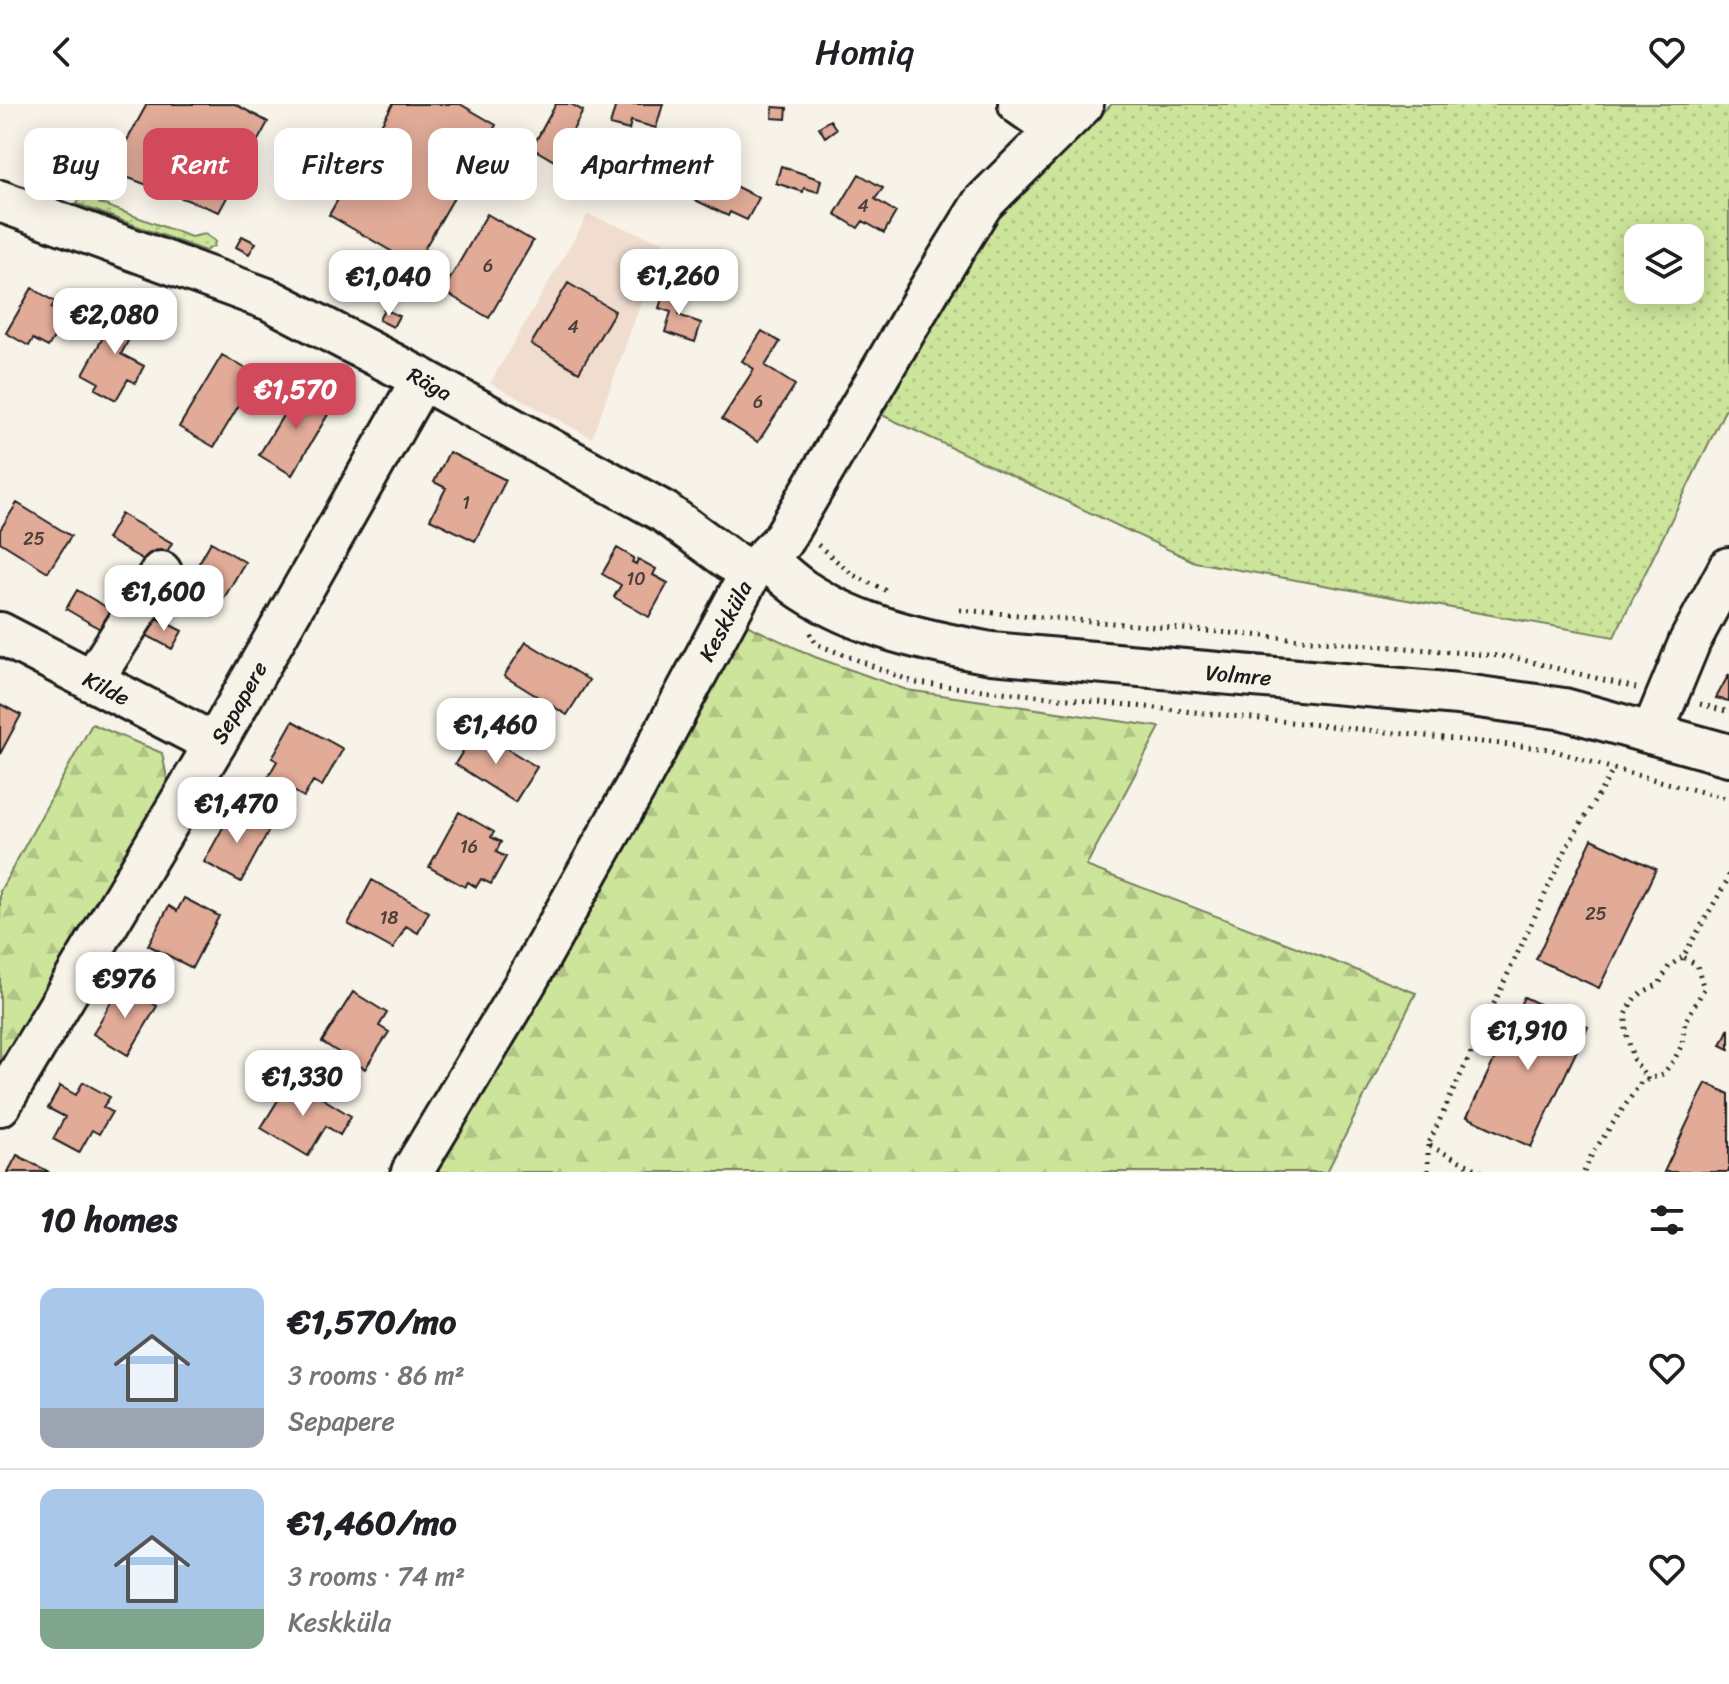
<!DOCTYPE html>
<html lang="en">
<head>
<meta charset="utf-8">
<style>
	:root { --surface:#fff; --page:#f6f6f6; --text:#202124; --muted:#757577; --line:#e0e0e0; --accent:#d1495b }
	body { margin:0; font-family:Sriracha,sans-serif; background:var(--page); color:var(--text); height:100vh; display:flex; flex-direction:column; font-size:30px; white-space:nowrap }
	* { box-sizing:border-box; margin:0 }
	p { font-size:26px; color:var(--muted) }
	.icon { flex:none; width:44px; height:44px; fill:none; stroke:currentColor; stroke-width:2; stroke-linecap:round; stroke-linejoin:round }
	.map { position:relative; height:1068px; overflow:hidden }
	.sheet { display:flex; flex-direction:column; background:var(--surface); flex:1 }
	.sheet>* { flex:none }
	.guide { position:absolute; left:24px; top:24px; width:800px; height:72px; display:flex; gap:16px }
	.tools { position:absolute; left:1624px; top:120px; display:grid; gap:16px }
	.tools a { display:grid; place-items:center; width:80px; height:80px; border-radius:16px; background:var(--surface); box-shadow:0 4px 20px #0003; font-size:40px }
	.price { position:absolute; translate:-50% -68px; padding:0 18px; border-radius:16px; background:#fff; color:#222; font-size:26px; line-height:52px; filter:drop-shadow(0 2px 4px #0008) }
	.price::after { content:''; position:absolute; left:50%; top:48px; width:24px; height:18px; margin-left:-12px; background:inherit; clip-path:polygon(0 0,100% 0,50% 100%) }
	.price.selected { background:var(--accent); color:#fff }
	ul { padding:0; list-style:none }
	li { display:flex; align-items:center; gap:24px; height:200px; padding:0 40px }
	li+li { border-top:2px solid var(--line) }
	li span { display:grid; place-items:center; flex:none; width:224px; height:160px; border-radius:16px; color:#555 }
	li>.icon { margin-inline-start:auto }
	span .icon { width:96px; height:96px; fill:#fffc; stroke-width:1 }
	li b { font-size:34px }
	h2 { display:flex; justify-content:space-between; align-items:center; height:96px; padding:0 40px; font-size:34px }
	.pill { padding:0 28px; border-radius:16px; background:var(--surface); box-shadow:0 4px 20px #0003; font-size:28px; line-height:72px }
	.pill.selected { background:var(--accent); color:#fff }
	header { display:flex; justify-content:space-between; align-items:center; height:104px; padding:0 40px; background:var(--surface); font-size:36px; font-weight:600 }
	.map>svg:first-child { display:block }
	.built { fill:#f0ddd0 }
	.green { fill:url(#green-dots); stroke:#74805c; stroke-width:2; fill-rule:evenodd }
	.forest { fill:url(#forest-firs); stroke:#74805c; stroke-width:2 }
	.building { fill:#e1ab98; stroke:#1c1c1c; stroke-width:2 }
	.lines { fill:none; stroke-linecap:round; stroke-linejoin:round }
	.minor-casing { stroke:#1c1c1c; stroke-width:46 }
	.path { stroke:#1c1c1c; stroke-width:5; stroke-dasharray:2 6; stroke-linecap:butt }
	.minor { stroke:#f7f3e8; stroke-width:40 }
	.labels { text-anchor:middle; stroke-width:6; stroke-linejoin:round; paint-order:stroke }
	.number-label { font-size:18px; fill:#4d403b }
	.street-label { font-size:22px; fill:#1c1c1c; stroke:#f7f3e8 }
</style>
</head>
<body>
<header><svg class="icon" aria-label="back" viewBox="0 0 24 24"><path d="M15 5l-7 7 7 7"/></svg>Homiq<svg class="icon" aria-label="heart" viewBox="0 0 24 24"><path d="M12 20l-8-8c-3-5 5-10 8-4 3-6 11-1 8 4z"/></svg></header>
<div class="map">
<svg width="1729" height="1068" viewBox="0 0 1729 1068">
	<defs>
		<pattern id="green-dots" width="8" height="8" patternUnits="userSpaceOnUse" patternTransform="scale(2)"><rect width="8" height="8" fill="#cce59b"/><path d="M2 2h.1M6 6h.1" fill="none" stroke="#afc485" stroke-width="1.8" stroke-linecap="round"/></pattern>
		<pattern id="forest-firs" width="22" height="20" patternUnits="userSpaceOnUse" patternTransform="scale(2)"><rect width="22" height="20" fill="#cce59b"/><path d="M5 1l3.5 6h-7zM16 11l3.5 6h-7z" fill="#afc485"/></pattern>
	</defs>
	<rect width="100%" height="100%" fill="#f7f3e8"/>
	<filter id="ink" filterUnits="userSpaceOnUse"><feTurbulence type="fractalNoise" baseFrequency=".0125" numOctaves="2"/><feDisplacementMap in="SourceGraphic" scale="16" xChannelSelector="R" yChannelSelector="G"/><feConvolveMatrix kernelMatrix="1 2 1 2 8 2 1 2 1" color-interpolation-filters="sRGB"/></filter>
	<g filter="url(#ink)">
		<path class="built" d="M588,111L663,138L592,334L490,279Z"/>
		<path class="green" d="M1112,0H1729V298L1614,533L1195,458L882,311L952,184L1006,103ZM1638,134H1690V186H1638Z
			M89,85L94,86L99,99L191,133L205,130L215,137L214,142L205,147L77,100L82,90Z"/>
		<path class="forest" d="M738,517L815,553L907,586L1160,623L1086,762L1416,889L1327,1068H432Z
			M92,620L162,649L170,689L0,961V787Z"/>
		<path class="building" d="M147,0H235L268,18L219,108L110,67Z
			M393,0H460L496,21L415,161L329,111Z
			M556,0H571L583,7L556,58L532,44Z
			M616,0H663L656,24L631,17L629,26L610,21Z
			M773,3L787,4L786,15L772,14Z
			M830,16L836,25L825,33L819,23Z
			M608,45L671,65L663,91L600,70Z
			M708,55L727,64L721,75L759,94L747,116L730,108L728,112L689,93Z
			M781,62L821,76L818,88L804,84L803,88L776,79Z
			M55,63L71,72L65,84L49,75Z
			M859,70L883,84L875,95L896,108L884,129L863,117L858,124L835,110Z
			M487,110L533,137L489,214L443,187Z
			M242,132L256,139L249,150L236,143Z
			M568,179L615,207L579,268L531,240Z
			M32,184L55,198L51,204L66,213L48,243L33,235L29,242L6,229Z
			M665,185L685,191L678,211L701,219L695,238L665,228L671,208L659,204Z
			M120,202L141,213L121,250L144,262L135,279L128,275L116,296L95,285L99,279L83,270Z
			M384,205L399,212L393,223L379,216Z
			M762,227L780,238L765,262L795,281L758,338L722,315L754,265L742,257Z
			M222,251L257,271L214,343L179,323Z
			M301,282L333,302L292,371L259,351Z
			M449,348L506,376L475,437L430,415L446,384L434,378Z
			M17,399L71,432L48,468L0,438V426Z
			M121,410L172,439L158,464L107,435Z
			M211,438L245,458L213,513L179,494Z
			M617,444L634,454L632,458L636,460L638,455L656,465L653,471L668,479L649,513L614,493L621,481L602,470Z
			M77,486L118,510L107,529L66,505Z
			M155,513L182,527L172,545L146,531Z
			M526,538L589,576L567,611L504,572Z
			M1729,570V597L1716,594Z
			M0,600L21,611L0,650Z
			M293,617L343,645L322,682L313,677L304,693L268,673L277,657L272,654Z
			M476,626L537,663L515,698L455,660Z
			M233,705L270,724L241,778L204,758Z
			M459,708L494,728L491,733L501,738L496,748L506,753L491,780L481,775L476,783L468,778L465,783L429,763Z
			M1592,735L1656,765L1599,884L1536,855Z
			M372,776L429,808L418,829L406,822L393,845L348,820Z
			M184,794L219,812L192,864L148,841L169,802L177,807Z
			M121,880L157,902L128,951L93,930Z
			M353,888L387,909L379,922L389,928L365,965L322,938Z
			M1524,893L1588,923L1531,1043L1467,1013Z
			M1729,924V945L1721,941Z
			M291,975L351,1012L340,1031L326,1022L308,1052L261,1024Z
			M83,978L110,993L103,1003L112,1008L99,1030L92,1026L79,1049L53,1035L65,1013L48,1004L60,982L76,991Z
			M1706,979L1729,990V1068H1664Z
			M17,1051L49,1068H8Z"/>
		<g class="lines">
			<defs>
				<g id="minor">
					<path d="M1019,0L1056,26"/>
					<path id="s1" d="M0,97L270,196L422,275L664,408L730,456L751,468"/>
					<path id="s2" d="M765,454C777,465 789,477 803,486C859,523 926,537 991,549L1458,590L1564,605L1729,651"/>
					<path id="s3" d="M0,529L215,640"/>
					<path d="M92,577L161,468"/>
					<path d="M1652,629L1690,537L1729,464"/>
					<path id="s4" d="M0,1001L215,640L422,275"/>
					<path id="s5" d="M412,1068L526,878L635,684L751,468L782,437L932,181L982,100L1083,0"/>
				</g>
			</defs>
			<use href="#minor" class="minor-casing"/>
			<path class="path" d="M818,441L853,471L889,488
				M960,506L1511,553L1636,584
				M810,529L816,540L916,579L1549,645L1614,665L1729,695
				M1700,600L1729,608
				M1648,976L1633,955L1626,926V911L1632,897L1643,888L1659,880L1669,862L1683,853
				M1428,1041V1068
				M1482,1068L1428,1041L1569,739L1614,665
				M1584,1068L1592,1050L1641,978L1663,970L1674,956L1682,941L1685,918L1704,885L1697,861L1683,853L1727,777L1729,769"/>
			<use href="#minor" class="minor"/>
		</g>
	</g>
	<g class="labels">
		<g class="number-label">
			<text x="863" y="108">4</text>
			<text x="488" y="168">6</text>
			<text x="573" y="229">4</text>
			<text x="758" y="304">6</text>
			<text x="466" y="405">1</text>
			<text x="34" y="441">25</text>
			<text x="636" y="481">10</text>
			<text x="469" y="749">16</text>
			<text x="1596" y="816">25</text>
			<text x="389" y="820">18</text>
		</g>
		<g class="street-label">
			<text dy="8" stroke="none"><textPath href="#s1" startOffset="468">Räga</textPath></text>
			<text dy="8" stroke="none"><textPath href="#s5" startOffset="634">Keskküla</textPath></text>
			<text dy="8" stroke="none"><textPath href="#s2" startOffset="498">Volmre</textPath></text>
			<text dy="8" stroke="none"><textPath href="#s3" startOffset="120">Kilde</textPath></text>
			<text dy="8" stroke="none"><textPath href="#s4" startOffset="468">Sepapere</textPath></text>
		</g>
	</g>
</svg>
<div class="tools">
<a><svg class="icon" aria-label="layers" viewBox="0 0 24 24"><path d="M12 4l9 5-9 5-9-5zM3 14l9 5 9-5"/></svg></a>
</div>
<b class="price" style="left:679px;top:213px">€1,260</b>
<b class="price" style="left:389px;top:214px">€1,040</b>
<b class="price" style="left:115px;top:252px">€2,080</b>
<b class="price selected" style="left:296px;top:327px">€1,570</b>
<b class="price" style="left:164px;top:529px">€1,600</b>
<b class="price" style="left:496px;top:662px">€1,460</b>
<b class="price" style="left:237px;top:741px">€1,470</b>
<b class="price" style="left:125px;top:916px">€976</b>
<b class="price" style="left:1528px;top:968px">€1,910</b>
<b class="price" style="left:303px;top:1014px">€1,330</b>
<div class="guide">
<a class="pill">Buy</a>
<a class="pill selected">Rent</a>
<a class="pill">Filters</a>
<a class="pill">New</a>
<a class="pill">Apartment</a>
</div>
</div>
<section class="sheet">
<h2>10 homes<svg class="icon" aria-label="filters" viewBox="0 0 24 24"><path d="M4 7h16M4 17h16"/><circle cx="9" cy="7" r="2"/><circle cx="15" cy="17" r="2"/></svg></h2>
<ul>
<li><span style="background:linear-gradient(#a9c7e8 75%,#9aa5b1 0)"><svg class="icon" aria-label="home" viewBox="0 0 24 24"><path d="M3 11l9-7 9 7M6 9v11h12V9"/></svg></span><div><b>€1,570/mo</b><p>3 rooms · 86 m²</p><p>Sepapere</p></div><svg class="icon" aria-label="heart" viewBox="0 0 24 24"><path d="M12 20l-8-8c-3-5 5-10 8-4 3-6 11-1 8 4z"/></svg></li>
<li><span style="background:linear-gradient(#a9c7e8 75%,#7fa58c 0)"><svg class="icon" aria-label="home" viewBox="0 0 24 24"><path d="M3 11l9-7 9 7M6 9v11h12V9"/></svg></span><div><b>€1,460/mo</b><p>3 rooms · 74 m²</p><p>Keskküla</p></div><svg class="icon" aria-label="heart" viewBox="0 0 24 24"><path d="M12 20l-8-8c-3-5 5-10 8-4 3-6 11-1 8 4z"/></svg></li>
</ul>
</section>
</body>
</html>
